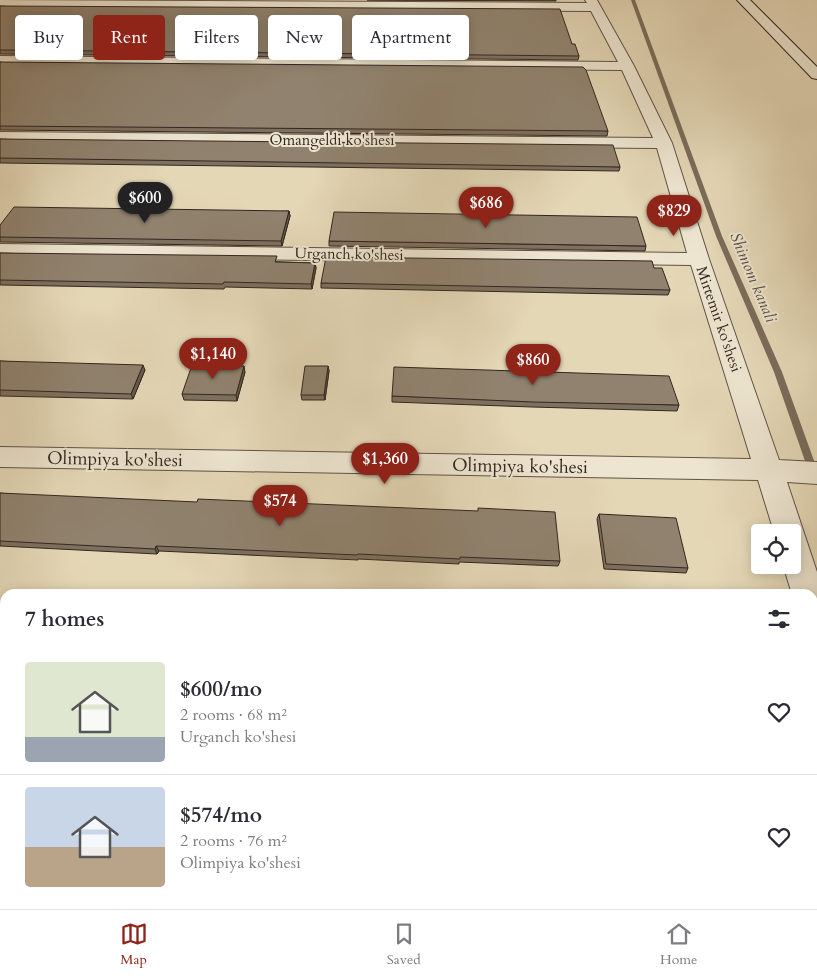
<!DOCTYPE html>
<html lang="en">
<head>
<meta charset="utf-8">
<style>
	:root { --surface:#fff; --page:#f2f2f3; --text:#2b2b33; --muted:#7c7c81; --line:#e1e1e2; --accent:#8f2418 }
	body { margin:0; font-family:Cardo,serif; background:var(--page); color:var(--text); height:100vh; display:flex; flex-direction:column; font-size:19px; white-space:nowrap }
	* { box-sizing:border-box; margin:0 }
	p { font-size:16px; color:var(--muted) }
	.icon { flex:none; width:28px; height:28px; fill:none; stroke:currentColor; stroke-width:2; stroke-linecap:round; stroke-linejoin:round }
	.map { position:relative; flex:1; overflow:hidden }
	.panel { position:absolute; left:0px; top:589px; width:818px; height:321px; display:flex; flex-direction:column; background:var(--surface); border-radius:15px 15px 0 0; box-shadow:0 2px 12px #0003 }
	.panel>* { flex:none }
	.top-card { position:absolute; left:15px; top:15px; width:500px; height:45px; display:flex; gap:10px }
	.buttons { position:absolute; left:751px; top:524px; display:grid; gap:10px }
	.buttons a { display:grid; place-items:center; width:50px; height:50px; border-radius:5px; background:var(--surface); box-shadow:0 2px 12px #0003; font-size:25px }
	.price { position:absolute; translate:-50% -42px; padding:0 11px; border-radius:18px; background:var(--accent); color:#fff; font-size:16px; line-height:32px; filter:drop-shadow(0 1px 2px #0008) }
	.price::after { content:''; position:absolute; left:50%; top:30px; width:15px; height:11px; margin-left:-8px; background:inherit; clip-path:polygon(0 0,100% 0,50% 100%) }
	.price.selected { background:#222; color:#fff }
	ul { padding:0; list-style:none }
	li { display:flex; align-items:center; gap:15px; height:125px; padding:0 25px }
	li+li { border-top:1px solid var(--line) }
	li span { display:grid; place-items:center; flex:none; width:140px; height:100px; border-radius:5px; color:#555 }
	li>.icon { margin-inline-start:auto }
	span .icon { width:60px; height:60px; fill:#fffc; stroke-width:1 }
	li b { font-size:21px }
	h2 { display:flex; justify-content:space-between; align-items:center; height:60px; padding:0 25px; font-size:21px }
	.tag { padding:0 18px; border-radius:5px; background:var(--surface); box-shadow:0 2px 12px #0003; font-size:18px; line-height:45px }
	.tag.selected { background:var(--accent); color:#fff }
	.menu { display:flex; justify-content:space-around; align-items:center; height:70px; border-top:1px solid var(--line); background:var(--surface); font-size:14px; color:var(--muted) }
	.menu a { display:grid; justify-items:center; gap:2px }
	.menu .selected { color:var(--accent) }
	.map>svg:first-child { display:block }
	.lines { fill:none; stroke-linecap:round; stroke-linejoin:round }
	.stream { fill:#7a6c5b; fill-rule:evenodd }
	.street-casing { stroke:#605246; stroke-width:2 }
	.secondary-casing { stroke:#342620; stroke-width:2 }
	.street { fill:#ede5d0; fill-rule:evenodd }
	.secondary { fill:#ede5d0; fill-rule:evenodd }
	.wall { fill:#7c705f; stroke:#342620 }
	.shaded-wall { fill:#655b4d; stroke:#342620 }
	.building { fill:#90826e; stroke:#342620 }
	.labels { text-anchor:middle; stroke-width:4; stroke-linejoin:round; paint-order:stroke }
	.far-street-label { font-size:15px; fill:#342620; stroke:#ede5d0 }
	.far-water-label { font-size:16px; font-style:italic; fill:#57493e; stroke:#ede5d0 }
	.street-label { font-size:18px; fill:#342620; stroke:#ede5d0 }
</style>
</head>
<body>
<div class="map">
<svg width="817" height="909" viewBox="0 0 817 909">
	<rect width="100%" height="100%" fill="#e4d7b6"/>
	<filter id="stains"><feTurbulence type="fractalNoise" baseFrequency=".004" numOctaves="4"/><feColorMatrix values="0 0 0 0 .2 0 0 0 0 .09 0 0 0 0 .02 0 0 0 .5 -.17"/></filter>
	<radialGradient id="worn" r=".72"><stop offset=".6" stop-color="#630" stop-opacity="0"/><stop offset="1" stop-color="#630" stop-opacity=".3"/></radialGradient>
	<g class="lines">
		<path class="stream" d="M631,0H635L722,236L782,372L817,469V484L814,483L812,481L774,372L716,236Z"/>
		<defs>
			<path id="street" d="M0,0L587,3L585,0H597L634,66L672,143L709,259L779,460L817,462V484L787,482L817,572V637L812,635V594H792L783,565H792V532H774L758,480L0,467V447L751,459L691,265L0,256V244L687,253L657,148L0,142V132L653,138L622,70L0,64V56L618,62L591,11L0,8Z
				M0,769H5V807H0Z
				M812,796H817V836H812Z
				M265,905H307V909H265Z"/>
			<path id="secondary" d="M737,0H750L817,67V79L812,78Z"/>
		</defs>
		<use href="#street" class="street-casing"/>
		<use href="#secondary" class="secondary-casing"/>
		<use href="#street" class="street"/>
		<use href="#secondary" class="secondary"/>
	</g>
	<path class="wall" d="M367,0H556V1Z
		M0,6L572,44L579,56L578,60L0,54Z
		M0,62L608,131L607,136L0,130Z
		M0,139L620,167L619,171L0,163Z
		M289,211L290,216L282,246L0,242V225Z
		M329,241L646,246L645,251L329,246Z
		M0,253L315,263L316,268L312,289L225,287L224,289L0,285Z
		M654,268L670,290L668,295L321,288V283Z
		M0,361L145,370L133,399L0,396Z
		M328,366L329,371L325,400H302L301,395Z
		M245,372L237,401L184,400L182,394Z
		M392,396L679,405L677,411L532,407L392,402Z
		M0,493L560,561L558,566L459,562V564L358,559V560L159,551L157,554L0,546Z
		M599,514L688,568L686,573L604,569L597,519Z
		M0,686H5V763H0Z"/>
	<path class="shaded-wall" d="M289,211L290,216L282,246L281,241Z
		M315,263L316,268L312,289L311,284Z
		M143,365L145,370L133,399L131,394Z
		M244,366L245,372L237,401L236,395Z
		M328,366L329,371L325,400L324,395Z
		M156,546L159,551L157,554L155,549Z"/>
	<path class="building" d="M0,6L560,9L572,44H575L579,56L0,50Z
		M0,62L583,67L586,70L608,131L0,126Z
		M0,139L613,145L620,167L0,158Z
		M14,207L289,211L281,241L0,237V225Z
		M334,212L637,217L646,246L329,241Z
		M0,253L277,256L275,262L315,263L311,284L224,282L223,284L0,280Z
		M326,257L652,261L654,268H662L670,290L321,283Z
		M0,361L143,365L131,394L0,390Z
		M192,365L244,366L236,395L182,394Z
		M305,366H328L324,395H301Z
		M394,367L669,376L679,405L533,402L392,396Z
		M0,493L197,502L198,499L478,511V508L555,512L560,561L460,557V559L358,554L357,555L156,546L155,549L0,541Z
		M599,514L676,518L688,568L606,564Z
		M0,686H5V759H0Z"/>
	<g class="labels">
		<g class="far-street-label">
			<text x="332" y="145">Omangeldi ko'shesi</text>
			<text transform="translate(349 254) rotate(1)" y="5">Urganch ko'shesi</text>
			<text transform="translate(719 319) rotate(71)" y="5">Mirtemir ko'shesi</text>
		</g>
		<g class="far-water-label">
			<text transform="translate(754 277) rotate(67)" y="6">Shimom kanali</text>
		</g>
		<g class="street-label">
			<text transform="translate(115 459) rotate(1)" y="6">Olimpiya ko'shesi</text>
			<text transform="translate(520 466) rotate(1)" y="6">Olimpiya ko'shesi</text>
		</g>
	</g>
	<rect width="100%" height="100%" filter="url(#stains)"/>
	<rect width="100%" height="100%" fill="url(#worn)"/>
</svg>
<div class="buttons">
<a><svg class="icon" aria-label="locate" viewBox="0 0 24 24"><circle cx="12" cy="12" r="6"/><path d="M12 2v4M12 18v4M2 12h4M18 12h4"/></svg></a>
</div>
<b class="price selected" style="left:145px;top:224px">$600</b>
<b class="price" style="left:486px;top:229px">$686</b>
<b class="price" style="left:674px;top:237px">$829</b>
<b class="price" style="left:213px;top:380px">$1,140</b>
<b class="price" style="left:533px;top:386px">$860</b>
<b class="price" style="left:385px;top:485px">$1,360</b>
<b class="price" style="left:280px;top:527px">$574</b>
<div class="top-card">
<a class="tag">Buy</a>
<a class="tag selected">Rent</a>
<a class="tag">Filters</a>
<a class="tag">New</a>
<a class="tag">Apartment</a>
</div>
<section class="panel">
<h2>7 homes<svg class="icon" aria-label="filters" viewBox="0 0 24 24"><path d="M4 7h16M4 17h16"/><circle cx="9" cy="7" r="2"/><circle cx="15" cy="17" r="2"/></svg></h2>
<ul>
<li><span style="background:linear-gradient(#dfe7d0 75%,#9aa5b1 0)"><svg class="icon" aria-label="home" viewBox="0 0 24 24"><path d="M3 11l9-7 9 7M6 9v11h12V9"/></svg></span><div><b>$600/mo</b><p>2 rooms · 68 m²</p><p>Urganch ko'shesi</p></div><svg class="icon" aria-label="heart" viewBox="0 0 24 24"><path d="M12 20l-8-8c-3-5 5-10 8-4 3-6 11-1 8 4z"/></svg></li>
<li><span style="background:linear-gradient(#c9d6e8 60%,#b9a48a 0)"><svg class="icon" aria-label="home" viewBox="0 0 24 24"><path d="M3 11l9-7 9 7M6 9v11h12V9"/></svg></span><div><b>$574/mo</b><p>2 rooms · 76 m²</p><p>Olimpiya ko'shesi</p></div><svg class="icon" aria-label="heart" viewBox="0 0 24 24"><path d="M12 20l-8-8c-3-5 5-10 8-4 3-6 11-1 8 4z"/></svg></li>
</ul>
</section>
</div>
<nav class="menu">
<a class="selected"><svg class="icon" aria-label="map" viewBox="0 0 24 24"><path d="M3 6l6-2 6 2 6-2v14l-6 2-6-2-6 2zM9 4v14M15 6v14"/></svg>Map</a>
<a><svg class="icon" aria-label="saved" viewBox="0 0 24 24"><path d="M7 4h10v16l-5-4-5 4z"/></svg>Saved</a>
<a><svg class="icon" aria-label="home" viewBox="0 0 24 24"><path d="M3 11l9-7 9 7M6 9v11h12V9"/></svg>Home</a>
</nav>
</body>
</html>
